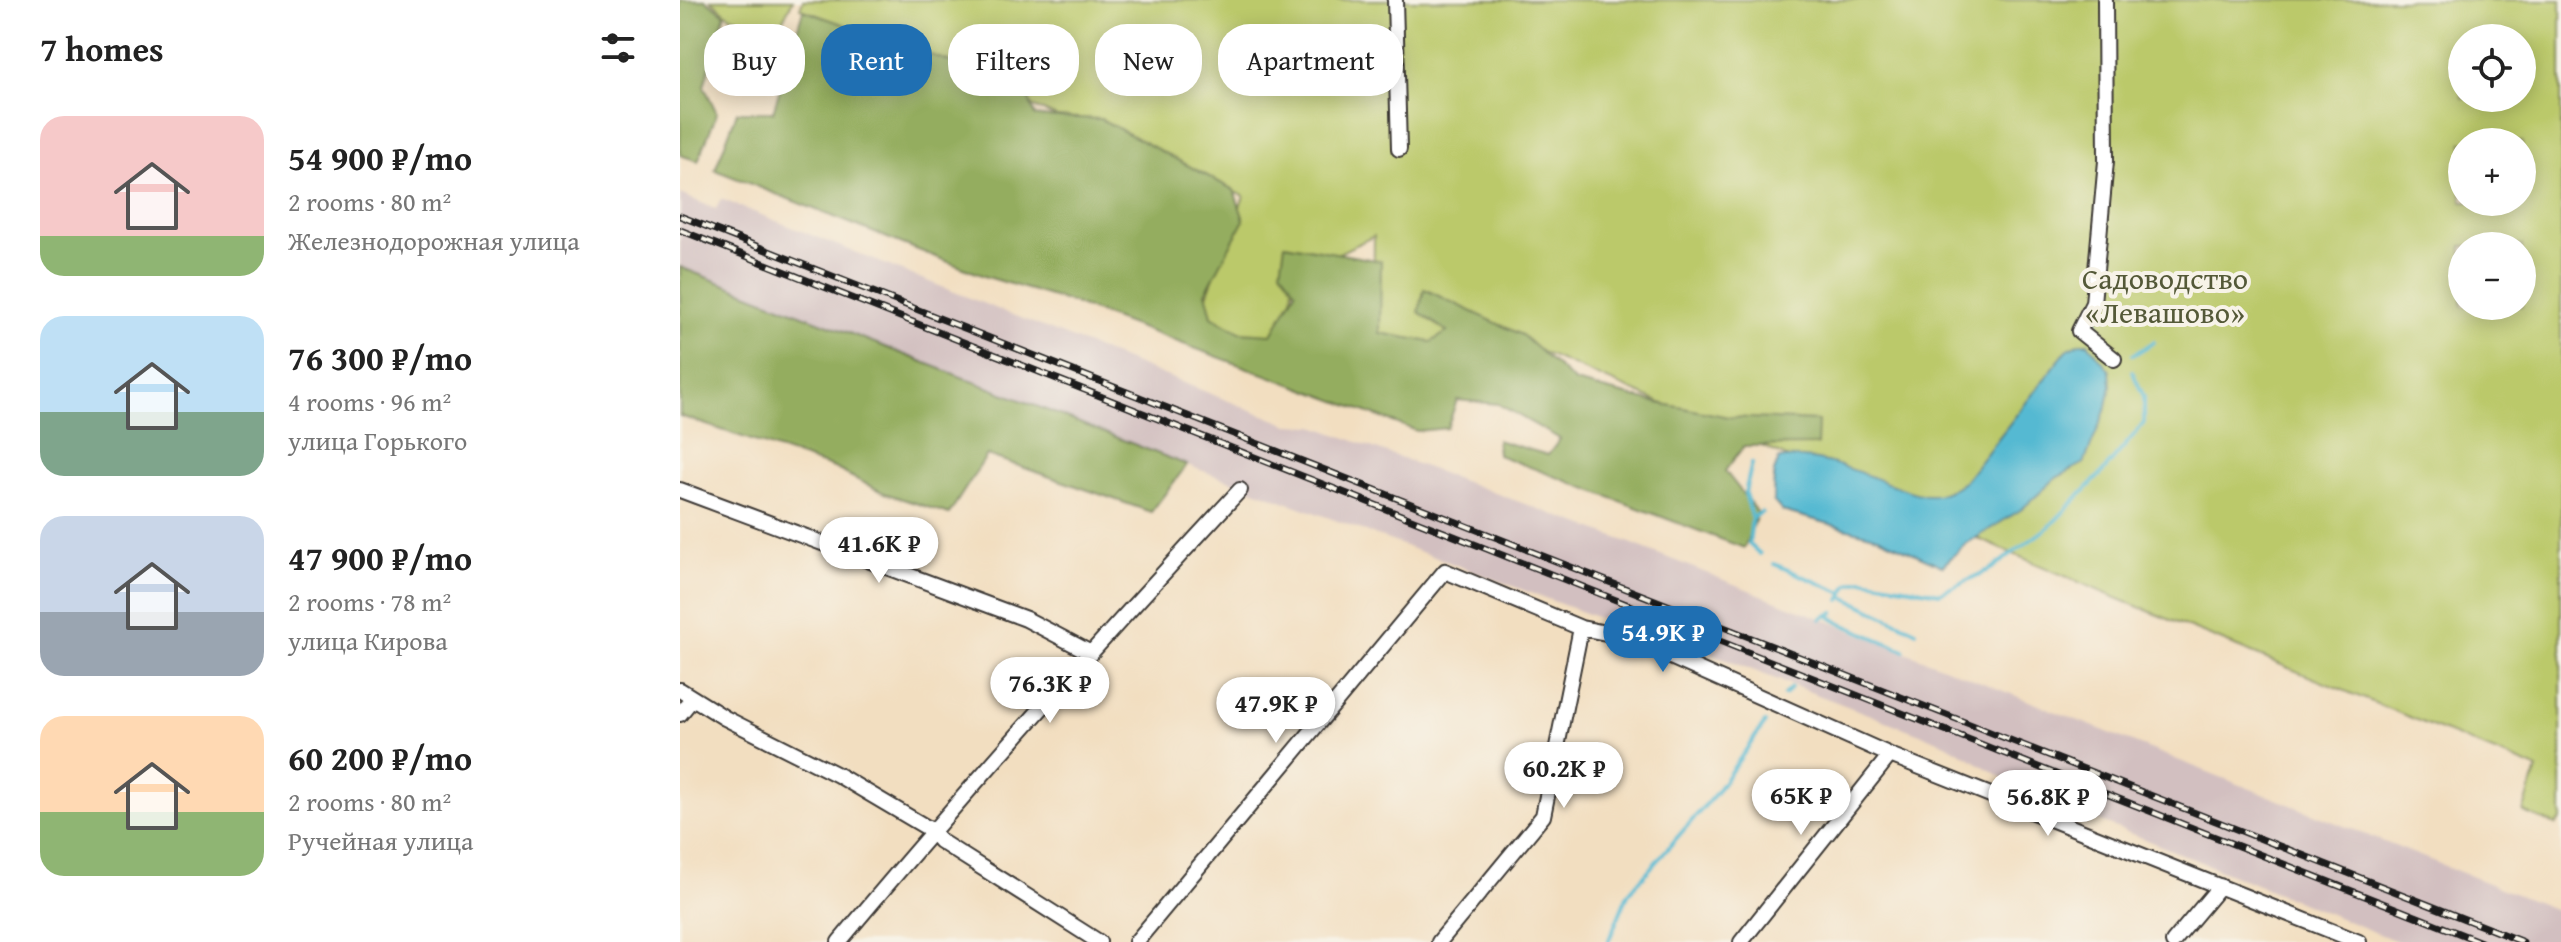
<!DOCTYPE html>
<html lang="en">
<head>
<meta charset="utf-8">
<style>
	:root { --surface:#fff; --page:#f6f6f6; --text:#222; --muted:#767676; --accent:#1f6fb2 }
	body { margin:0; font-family:"Gentium Book Plus",serif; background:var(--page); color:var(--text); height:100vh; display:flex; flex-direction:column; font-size:30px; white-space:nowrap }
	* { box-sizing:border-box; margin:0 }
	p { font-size:26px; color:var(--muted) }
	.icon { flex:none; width:44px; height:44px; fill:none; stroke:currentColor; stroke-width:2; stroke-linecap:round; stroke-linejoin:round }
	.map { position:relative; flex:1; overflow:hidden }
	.panel { display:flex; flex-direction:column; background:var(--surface); width:680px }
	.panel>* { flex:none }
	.top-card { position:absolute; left:24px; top:24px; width:760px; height:72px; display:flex; gap:16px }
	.controls { position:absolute; left:1768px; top:24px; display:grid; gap:16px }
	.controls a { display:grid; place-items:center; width:88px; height:88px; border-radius:50%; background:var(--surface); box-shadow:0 4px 20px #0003; font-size:40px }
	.price { position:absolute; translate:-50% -68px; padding:0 18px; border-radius:28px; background:#fff; color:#222; font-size:26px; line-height:52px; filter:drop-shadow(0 2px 4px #0008) }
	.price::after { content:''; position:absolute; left:50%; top:48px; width:24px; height:18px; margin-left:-12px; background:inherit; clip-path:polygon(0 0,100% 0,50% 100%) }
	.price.active { background:var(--accent); color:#fff }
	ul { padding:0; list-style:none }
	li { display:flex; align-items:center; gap:24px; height:200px; padding:0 40px }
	li span { display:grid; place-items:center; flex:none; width:224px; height:160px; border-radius:24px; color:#555 }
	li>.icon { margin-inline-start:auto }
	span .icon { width:96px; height:96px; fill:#fffc; stroke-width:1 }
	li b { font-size:34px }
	h2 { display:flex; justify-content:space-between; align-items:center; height:96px; padding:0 40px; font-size:34px }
	.tag { padding:0 28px; border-radius:32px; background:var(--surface); box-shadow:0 4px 20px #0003; font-size:28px; line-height:72px }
	.tag.active { background:var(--accent); color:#fff }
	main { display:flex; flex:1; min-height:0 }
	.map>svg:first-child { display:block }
	.industrial { fill:#d2bfc0 }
	.green { fill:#bbc96b; stroke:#6c7244; stroke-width:2; fill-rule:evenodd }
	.forest { fill:#94ad5f; stroke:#58643e; stroke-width:2 }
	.water { fill:#54b9d2; stroke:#386a77; stroke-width:2 }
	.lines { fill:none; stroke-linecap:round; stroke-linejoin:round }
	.stream { stroke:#54b9d2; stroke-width:4 }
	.street-casing { stroke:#3c3935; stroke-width:18 }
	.street { stroke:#fff; stroke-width:14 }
	.rail-casing { stroke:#1c1c1c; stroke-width:7 }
	.rail { stroke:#f7f3e8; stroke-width:4; stroke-dasharray:12; stroke-linecap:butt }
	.labels { text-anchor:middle; stroke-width:8; stroke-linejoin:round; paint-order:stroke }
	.park-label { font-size:30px; fill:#545938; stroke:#f7f3e8 }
</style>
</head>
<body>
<main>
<section class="panel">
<h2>7 homes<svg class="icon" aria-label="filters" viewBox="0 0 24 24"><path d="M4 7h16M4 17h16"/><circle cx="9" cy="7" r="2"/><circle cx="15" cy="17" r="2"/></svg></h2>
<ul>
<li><span style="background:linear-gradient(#f6c9c9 75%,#8fb573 0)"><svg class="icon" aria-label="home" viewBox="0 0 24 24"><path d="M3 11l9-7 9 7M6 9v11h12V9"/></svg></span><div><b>54 900 ₽/mo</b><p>2 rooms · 80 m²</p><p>Железнодорожная улица</p></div></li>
<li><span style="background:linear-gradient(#bfe0f5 60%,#7fa58c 0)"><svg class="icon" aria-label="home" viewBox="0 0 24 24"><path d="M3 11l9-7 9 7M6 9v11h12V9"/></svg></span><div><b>76 300 ₽/mo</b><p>4 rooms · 96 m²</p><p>улица Горького</p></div></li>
<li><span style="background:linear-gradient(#c9d6e8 60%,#9aa5b1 0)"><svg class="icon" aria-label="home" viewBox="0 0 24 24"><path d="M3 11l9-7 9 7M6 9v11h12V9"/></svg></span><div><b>47 900 ₽/mo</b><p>2 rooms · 78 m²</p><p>улица Кирова</p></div></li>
<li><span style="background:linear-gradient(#ffd9b3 60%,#8fb573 0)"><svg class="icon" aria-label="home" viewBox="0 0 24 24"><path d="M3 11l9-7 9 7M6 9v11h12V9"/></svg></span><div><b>60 200 ₽/mo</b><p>2 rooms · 80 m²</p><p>Ручейная улица</p></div></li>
</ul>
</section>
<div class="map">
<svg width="1881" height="942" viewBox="0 0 1881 942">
	<rect width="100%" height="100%" fill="#f7f3e8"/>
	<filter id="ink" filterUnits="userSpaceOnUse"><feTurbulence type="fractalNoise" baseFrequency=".0125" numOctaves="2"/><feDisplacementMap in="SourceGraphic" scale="16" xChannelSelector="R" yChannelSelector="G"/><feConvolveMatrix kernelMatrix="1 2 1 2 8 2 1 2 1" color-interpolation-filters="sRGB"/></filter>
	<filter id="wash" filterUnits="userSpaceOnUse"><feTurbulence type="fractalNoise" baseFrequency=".006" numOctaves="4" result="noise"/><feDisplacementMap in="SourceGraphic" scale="32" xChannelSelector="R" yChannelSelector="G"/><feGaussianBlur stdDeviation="1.8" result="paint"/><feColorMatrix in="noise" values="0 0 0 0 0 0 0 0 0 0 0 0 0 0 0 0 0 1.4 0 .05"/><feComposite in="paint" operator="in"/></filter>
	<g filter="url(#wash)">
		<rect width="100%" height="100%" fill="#f2dec0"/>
		<path class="industrial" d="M0,194L36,209L41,199L609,425L634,426L948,542L1881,912V942H1719L1347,792L1266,744L968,630L956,632L507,465L0,267Z"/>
		<path class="green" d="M31,0H113L97,31L50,16Z
			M123,0H1881V819L1876,825L1843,812L1857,769L1434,597L780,317L777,365L693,356L694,236L613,275L611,356L515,328L564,196L120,8ZM1782,38H1842V98H1782ZM1782,142H1842V202H1782ZM1782,246H1842V306H1782Z"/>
		<path class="forest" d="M0,0H26L45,14L24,86L37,113L18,161L0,155Z
			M123,10L345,88L355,116L421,119L554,190L564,220L526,292L532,316L560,332L592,334L616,291L601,270L605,244L701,261L700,333L751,342L767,332L739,312L744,289L842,335L895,382L978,403L1049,417L1138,421L1137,445L1064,446L1045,471L1078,513L1064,548L818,455L817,440L868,455L880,439L818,404L777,400L767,428L737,431L393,303L304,276L35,170L57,112H93Z
			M0,267L507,465L471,512L307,455L269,514L204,493L154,468L9,419L0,416Z"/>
		<path class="water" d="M1399,343H1408L1430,371L1431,386L1427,406L1404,463L1376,478L1342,509L1286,544L1262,566L1198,537L1102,511L1093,501L1094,472L1099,459C1134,453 1175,470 1207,483C1220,487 1235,495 1249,495C1262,496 1273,488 1284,482L1387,350Z"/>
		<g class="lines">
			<path class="stream" d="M1414,332L1423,298
				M1453,355L1474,342
				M1072,463L1065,493L1072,518
				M1080,554L1069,544L1072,518L1082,512
				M1094,564L1163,593
				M1162,596L1236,631
				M1160,600L1169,584L1183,580L1260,593L1311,569L1370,526L1421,474L1464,423V397L1452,371
				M1150,616L1160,623L1224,650
				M1141,619L1154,612
				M1104,695L1111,688
				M928,942L948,894L1035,794L1085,723"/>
		</g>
	</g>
	<g filter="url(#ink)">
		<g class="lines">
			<defs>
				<path id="street" d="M715,0L719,149
					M1425,0L1426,161L1413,303L1399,331L1434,359
					M0,490L346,619L409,652
					M0,690L45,718L158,775L251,830L260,841L419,942
					M0,714L13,698
					M159,942C288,787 423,638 560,490
					M456,942L765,571L901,628L946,637L1210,755L1679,942
					M759,942L863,816L901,628
					M1061,942L1210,755
					M1493,942L1540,886"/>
			</defs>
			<use href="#street" class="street-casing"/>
			<use href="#street" class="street"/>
			<defs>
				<path id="rail" d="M0,216L1843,942
					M0,230L1801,942"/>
			</defs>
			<use href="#rail" class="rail-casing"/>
			<use href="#rail" class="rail"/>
		</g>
	</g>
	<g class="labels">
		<g class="park-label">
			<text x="1485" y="289">Садоводство<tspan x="1485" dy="34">«Левашово»</tspan></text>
		</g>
	</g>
</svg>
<div class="controls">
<a><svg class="icon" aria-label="locate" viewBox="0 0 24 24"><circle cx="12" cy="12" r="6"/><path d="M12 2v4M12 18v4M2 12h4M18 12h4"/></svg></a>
<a>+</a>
<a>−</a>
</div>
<b class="price" style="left:199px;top:585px">41.6K ₽</b>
<b class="price active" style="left:983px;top:674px">54.9K ₽</b>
<b class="price" style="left:370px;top:725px">76.3K ₽</b>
<b class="price" style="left:596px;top:745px">47.9K ₽</b>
<b class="price" style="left:884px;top:810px">60.2K ₽</b>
<b class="price" style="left:1121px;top:837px">65K ₽</b>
<b class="price" style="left:1368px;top:838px">56.8K ₽</b>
<div class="top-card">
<a class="tag">Buy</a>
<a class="tag active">Rent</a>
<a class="tag">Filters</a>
<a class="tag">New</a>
<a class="tag">Apartment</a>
</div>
</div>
</main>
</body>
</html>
